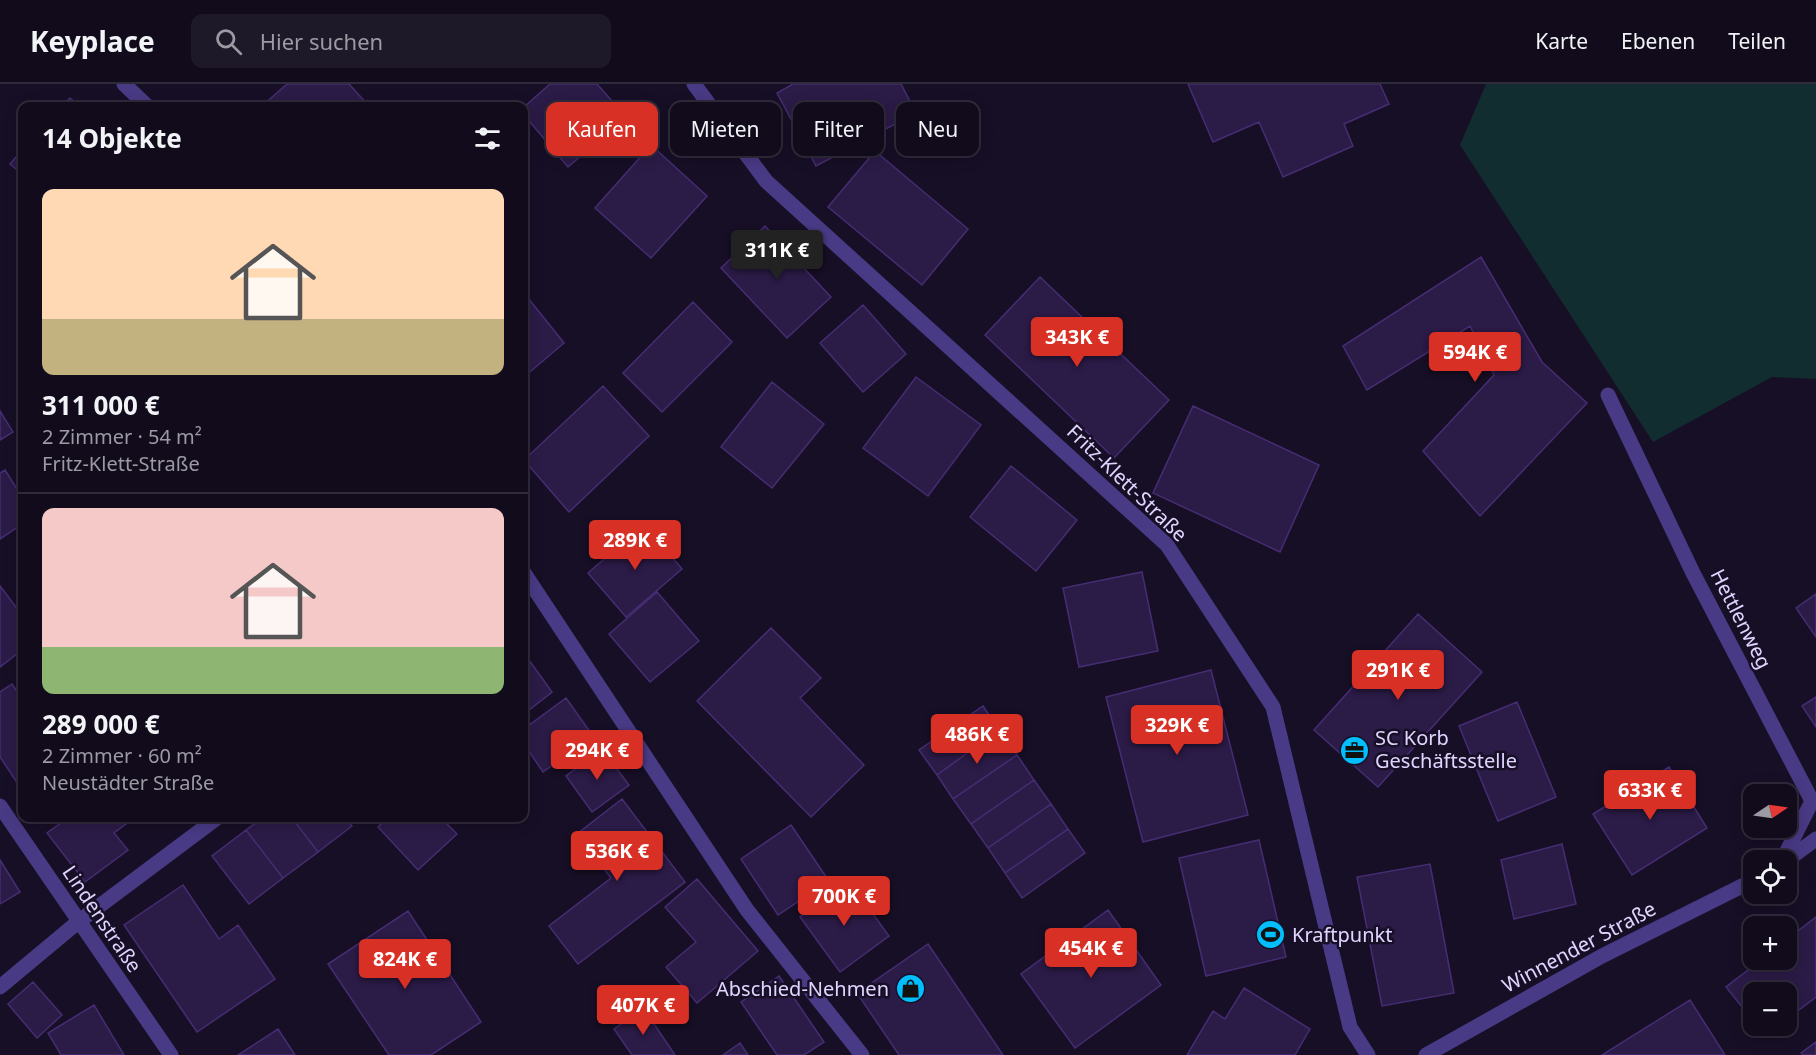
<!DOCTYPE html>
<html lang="de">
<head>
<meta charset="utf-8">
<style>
	:root { --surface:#110b1c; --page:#1e1929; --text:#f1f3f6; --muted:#9c9ba3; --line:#302b3b; --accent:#d93025 }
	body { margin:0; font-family:"Noto Sans",sans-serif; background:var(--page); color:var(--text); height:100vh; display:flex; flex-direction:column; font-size:22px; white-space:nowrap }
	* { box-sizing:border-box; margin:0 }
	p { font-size:20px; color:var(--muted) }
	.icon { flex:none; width:33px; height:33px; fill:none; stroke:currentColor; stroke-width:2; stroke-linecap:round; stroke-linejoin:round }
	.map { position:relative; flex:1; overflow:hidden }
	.sheet { position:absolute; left:18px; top:18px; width:510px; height:720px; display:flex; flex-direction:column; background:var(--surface); border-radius:12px; box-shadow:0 3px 15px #0003,0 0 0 2px var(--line) }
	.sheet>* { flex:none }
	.top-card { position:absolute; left:546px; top:18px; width:570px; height:54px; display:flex; gap:12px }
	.needle { width:39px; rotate:77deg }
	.controls { position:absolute; left:1743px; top:700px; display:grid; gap:12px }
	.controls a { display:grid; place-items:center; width:54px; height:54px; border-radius:12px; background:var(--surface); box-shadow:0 3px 15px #0003,0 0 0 2px var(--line); font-size:30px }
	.price { position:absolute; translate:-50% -51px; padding:0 14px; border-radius:6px; background:var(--accent); color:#fff; font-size:20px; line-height:39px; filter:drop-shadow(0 2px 3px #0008) }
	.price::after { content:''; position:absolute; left:50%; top:36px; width:18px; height:14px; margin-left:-9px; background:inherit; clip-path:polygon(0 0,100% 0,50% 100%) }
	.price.selected { background:#222; color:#fff }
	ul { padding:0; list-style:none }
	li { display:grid; align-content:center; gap:12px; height:318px; padding:0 24px }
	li+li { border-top:2px solid var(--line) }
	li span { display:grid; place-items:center; height:186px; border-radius:12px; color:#555 }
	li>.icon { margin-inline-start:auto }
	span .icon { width:108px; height:108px; fill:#fffc; stroke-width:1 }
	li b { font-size:26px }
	h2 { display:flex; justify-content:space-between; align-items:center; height:72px; padding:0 24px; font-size:26px }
	.tag { padding:0 21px; border-radius:12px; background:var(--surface); box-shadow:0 3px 15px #0003,0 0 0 2px var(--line); font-size:21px; line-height:54px }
	.tag.selected { background:var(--accent); color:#fff }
	header { display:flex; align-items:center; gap:36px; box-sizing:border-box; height:84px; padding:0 30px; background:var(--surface); border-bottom:2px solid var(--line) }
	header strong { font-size:28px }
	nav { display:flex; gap:33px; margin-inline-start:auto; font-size:21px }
	.search { width:420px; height:54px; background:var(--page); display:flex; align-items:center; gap:15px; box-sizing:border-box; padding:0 21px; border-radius:12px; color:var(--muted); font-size:22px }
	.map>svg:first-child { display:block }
	.green { fill:#122d30 }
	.building { fill:#2b1b47; stroke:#462d73; stroke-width:1.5 }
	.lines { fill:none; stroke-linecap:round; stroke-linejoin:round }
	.service { stroke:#493a85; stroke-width:15 }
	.minor { stroke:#493a85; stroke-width:15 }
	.tertiary { stroke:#493a85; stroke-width:15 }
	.labels { text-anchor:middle; stroke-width:5; stroke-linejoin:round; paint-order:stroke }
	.street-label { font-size:20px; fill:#e0d5ff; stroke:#170f26 }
	.poi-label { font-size:20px; fill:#e0d5ff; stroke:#170f26; text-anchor:start }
</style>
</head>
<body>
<header>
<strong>Keyplace</strong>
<div class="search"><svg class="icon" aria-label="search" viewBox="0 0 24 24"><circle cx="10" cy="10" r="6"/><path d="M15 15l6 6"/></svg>Hier suchen</div>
<nav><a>Karte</a><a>Ebenen</a><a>Teilen</a></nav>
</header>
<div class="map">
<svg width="1816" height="971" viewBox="0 0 1816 971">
	<rect width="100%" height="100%" fill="#170f26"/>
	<path class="green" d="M1486,0H1816V295L1772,293L1653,358L1460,61Z"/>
	<path class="building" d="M287,0H349L369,22H262Z
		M550,0H597L626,33L568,83L524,31V23Z
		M793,0H901L916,29L816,82L777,9Z
		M1188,0H1380L1389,20L1344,40L1353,62L1283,93L1259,38L1213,58Z
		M70,14L80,22H62Z
		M651,61L707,112L651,174L595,124Z
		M22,66V90L10,80Z
		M875,67L968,145L922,201L828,123Z
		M765,142L787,165L793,160L807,176L801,181L831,213L787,254L721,184Z
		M1481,173L1542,278L1587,319L1480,432L1423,367L1494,291L1470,242L1367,306L1343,262Z
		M1040,193L1169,316L1114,374L985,251Z
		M524,209L564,259L524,293Z
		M693,218L732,258L662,328L623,289Z
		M863,221L906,270L863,308L820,259Z
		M916,293L981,341L928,412L863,364Z
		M772,298L824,340L772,404L721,363Z
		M603,302L649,352L569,428L524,376Z
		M1193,322L1319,381L1280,468L1153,409Z
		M0,327L13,348L0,356Z
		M1011,382L1077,436L1036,487L970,433Z
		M5,386L22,413V440L0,455V389Z
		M644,440L682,485L626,533L588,489Z
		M1142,488L1158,567L1079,583L1063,504Z
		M0,502L22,531V566L0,583Z
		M657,508L699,557L650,598L609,550Z
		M1816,510V553L1796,524Z
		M1418,530L1482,588L1378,703L1314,646Z
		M771,544L821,594L800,614L864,681L811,733L697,617Z
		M524,569L552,608L524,630Z
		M1211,586L1248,731L1143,758L1106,613Z
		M12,600L22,615V706L0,673V608Z
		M1816,613V643L1802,622Z
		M566,614L593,652L543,688L524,660V645Z
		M1517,618L1556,713L1498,737L1459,642Z
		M983,622L999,646L937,691L919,666Z
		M999,646L1017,671L953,715L937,691Z
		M602,665L629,701L592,728L566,692Z
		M1017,671L1034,696L971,740L953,715Z
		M1669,683L1707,744L1632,791L1593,730Z
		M1034,696L1051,720L988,764L971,740Z
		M622,715L685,798L578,880L549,842L611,794L577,750Z
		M1051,720L1068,745L1005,789L988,764Z
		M68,734H134L114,749L128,766L85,798L47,749Z
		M263,734H292L318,768L283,794L246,746Z
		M292,734H345L352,742L318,768Z
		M385,734H441L457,750L418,786L378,743L386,735Z
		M791,741L829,797L778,831L741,775Z
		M1068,745L1085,769L1022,814L1005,789Z
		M246,746L283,794L249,820L212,772Z
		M1259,756L1286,873L1206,892L1179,774Z
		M1562,760L1576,820L1514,835L1501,776Z
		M0,776L20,808L0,820Z
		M1430,780L1454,909L1382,922L1357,793Z
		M697,795L758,867L697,919L666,883L696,858L665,823Z
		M849,797L889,852L840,888L800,833Z
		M183,801L219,855L238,841L275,895L197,948L124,841Z
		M1108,826L1161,901L1075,964L1021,890Z
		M408,827L481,938L431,971H389L328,880Z
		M1816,833V913L1786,936V909H1754V938L1726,903L1761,876H1786V856Z
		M928,860L1003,971H899L857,909Z
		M779,892L824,958L804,971H777L741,918Z
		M33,898L62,931L37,954L8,920Z
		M1244,904L1310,945L1295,971H1187L1213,927L1225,935Z
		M1690,916L1725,971H1602Z
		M94,921L124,971H61L48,949Z
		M644,925L675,971H632L614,945Z
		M1756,942H1779L1765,953Z
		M278,945L295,971H238Z
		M1816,958V971H1803L1801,969Z
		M740,959L748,971H723Z"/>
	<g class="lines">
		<path class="service" d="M1608,311L1693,489L1812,717L1782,777"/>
		<path class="minor" d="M124,0L147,22
			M694,0L766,97L1167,461L1273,623L1350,943L1368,971
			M524,489L747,826L862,971
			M0,722L171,971
			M0,903L78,838L217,734"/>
		<path class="tertiary" d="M1786,777L1816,755
			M1426,971L1602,872L1754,796"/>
	</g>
	<defs>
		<symbol id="office-disc" viewBox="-11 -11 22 22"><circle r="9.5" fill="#01beff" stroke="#170f26"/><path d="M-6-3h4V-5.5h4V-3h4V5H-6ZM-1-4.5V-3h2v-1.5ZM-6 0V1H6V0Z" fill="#111"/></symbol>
		<symbol id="stadium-disc" viewBox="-11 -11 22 22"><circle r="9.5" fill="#01beff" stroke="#170f26"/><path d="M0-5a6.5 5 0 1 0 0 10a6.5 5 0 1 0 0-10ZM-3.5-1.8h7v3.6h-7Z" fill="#111"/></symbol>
		<symbol id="shop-disc" viewBox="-11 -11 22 22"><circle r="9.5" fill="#01beff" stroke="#170f26"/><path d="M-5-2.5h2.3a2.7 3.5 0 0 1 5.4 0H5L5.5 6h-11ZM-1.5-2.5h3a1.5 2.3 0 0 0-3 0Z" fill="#111"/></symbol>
	</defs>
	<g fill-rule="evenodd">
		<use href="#office-disc" x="1338" y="650" width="33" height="33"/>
		<use href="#stadium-disc" x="1254" y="834" width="33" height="33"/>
		<use href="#shop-disc" x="894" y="888" width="33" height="33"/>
	</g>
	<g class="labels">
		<g class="street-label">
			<text transform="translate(1127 399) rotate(44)" y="7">Fritz-Klett-Straße</text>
			<text transform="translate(1741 535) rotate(63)" y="7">Hettlenweg</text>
			<text transform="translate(102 835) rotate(56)" y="7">Lindenstraße</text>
			<text transform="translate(1579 863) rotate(-28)" y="7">Winnender Straße</text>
		</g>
		<g class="poi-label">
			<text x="1375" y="661">SC Korb<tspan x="1375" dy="23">Geschäftsstelle</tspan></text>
			<text x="1292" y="858">Kraftpunkt</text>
			<text x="889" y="912" text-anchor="end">Abschied-Nehmen</text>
		</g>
	</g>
</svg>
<div class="controls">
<a><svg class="needle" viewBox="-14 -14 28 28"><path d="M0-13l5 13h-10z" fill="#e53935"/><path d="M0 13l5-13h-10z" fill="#9c9ba3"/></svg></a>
<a><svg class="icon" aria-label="locate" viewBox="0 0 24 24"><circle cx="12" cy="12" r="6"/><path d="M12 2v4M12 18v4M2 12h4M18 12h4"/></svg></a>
<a>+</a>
<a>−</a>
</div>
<b class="price selected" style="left:777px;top:197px">311K €</b>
<b class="price" style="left:1077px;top:284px">343K €</b>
<b class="price" style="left:1475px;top:299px">594K €</b>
<b class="price" style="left:635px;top:487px">289K €</b>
<b class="price" style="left:1398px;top:617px">291K €</b>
<b class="price" style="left:1177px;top:672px">329K €</b>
<b class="price" style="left:977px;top:681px">486K €</b>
<b class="price" style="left:597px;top:697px">294K €</b>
<b class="price" style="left:1650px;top:737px">633K €</b>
<b class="price" style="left:617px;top:798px">536K €</b>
<b class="price" style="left:844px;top:843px">700K €</b>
<b class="price" style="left:1091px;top:895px">454K €</b>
<b class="price" style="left:405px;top:906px">824K €</b>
<b class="price" style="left:643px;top:952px">407K €</b>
<div class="top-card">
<a class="tag selected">Kaufen</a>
<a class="tag">Mieten</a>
<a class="tag">Filter</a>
<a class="tag">Neu</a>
</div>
<section class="sheet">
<h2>14 Objekte<svg class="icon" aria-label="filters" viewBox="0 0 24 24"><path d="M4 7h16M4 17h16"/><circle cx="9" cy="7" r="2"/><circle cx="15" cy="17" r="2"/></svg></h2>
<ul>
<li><span style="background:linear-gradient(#ffd9b3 70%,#c2b280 0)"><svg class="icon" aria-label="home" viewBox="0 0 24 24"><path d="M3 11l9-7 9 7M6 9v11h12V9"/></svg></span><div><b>311 000 €</b><p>2 Zimmer · 54 m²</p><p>Fritz-Klett-Straße</p></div></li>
<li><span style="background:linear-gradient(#f6c9c9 75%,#8fb573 0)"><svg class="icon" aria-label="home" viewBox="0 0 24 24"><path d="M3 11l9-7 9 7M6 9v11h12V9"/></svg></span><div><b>289 000 €</b><p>2 Zimmer · 60 m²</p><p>Neustädter Straße</p></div></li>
</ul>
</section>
</div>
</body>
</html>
